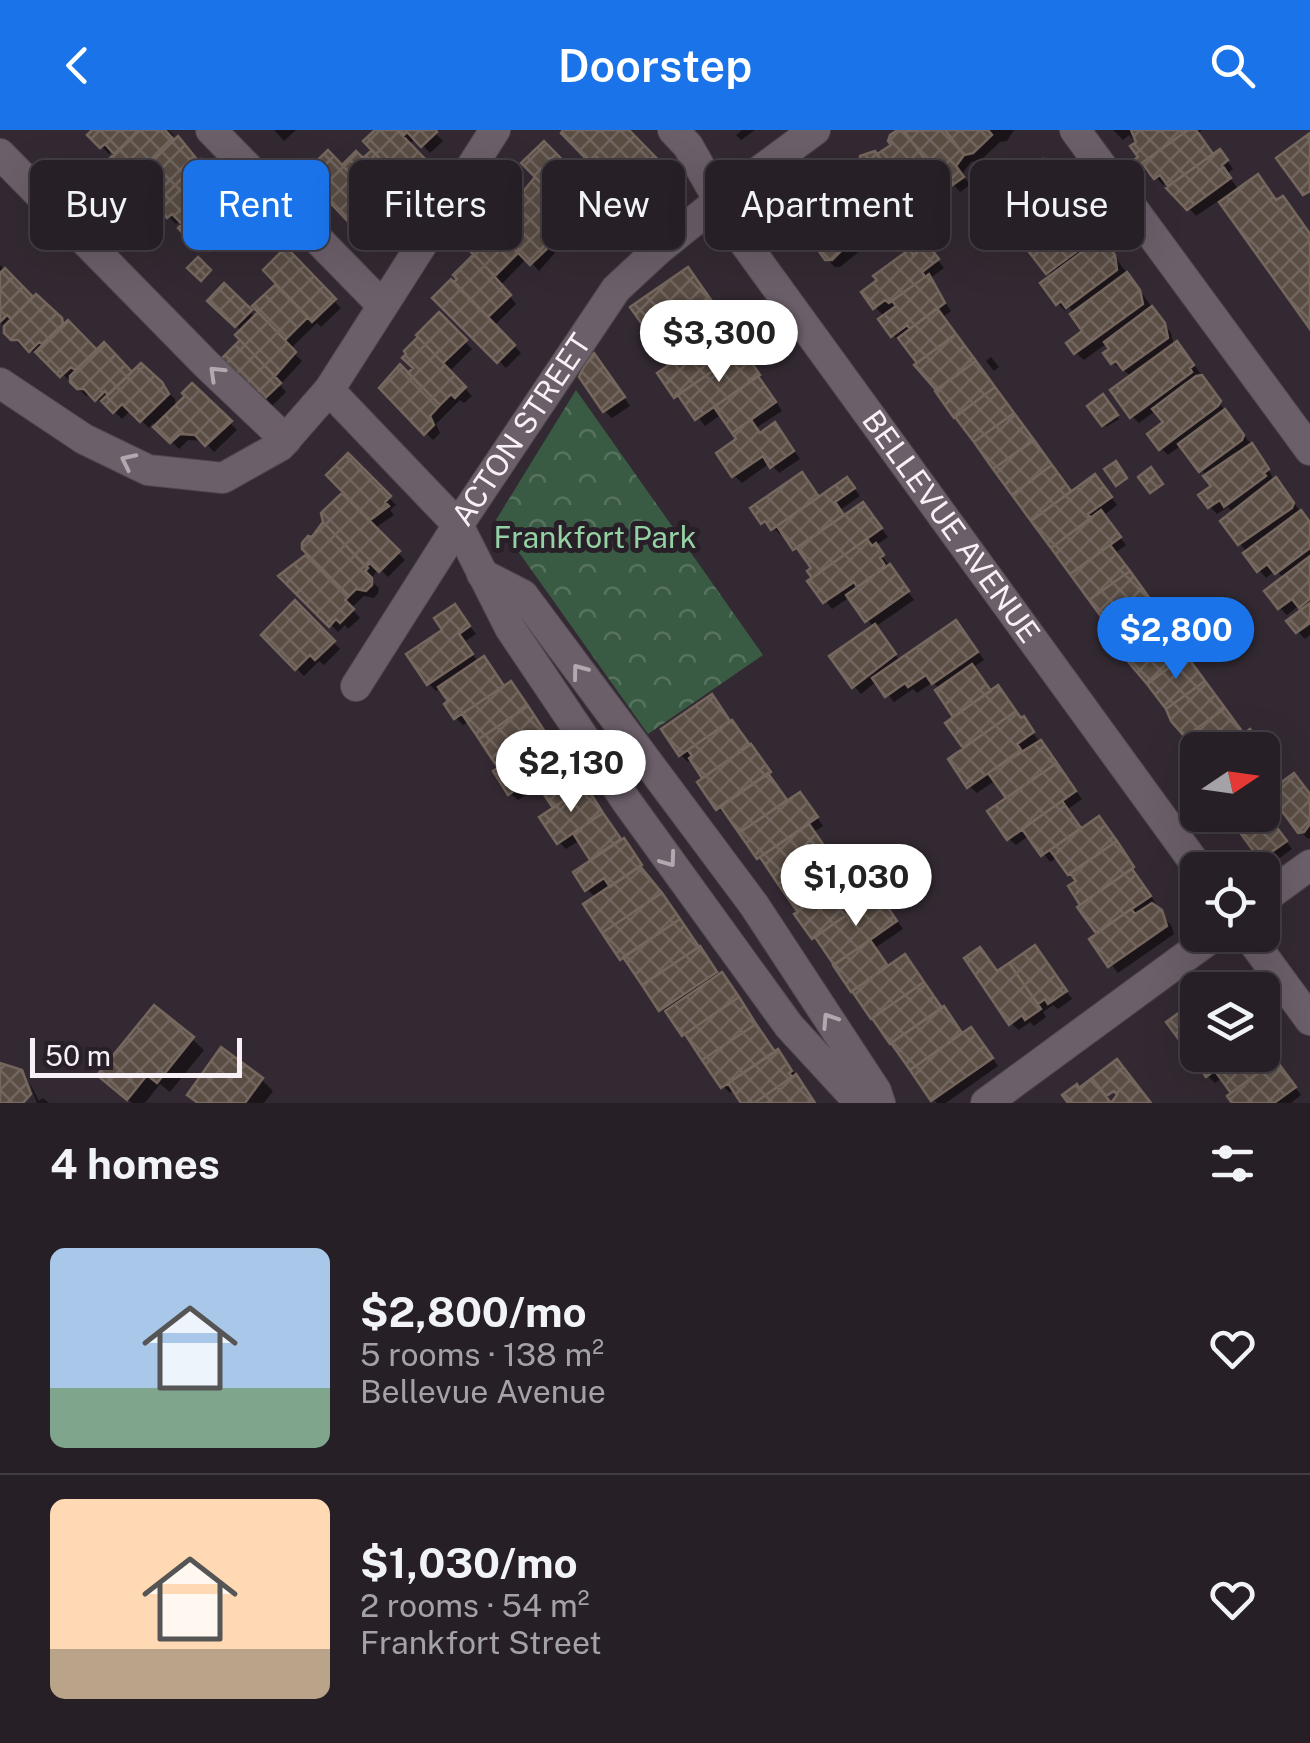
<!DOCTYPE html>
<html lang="en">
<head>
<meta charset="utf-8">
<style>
	:root { --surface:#261f26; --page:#322c32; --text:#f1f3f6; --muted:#a4a2a7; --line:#423d43; --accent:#1a73e8 }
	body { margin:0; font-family:"Public Sans",sans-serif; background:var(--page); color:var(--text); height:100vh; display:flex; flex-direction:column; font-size:38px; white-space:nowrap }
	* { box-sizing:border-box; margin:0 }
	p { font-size:32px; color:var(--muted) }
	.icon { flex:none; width:55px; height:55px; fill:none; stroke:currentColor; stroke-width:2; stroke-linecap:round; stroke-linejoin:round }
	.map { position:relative; height:973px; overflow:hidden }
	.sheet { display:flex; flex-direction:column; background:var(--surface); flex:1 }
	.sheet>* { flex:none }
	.banner { position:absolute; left:30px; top:30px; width:1250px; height:90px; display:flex; gap:20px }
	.needle { width:65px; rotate:77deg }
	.buttons { position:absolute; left:1180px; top:602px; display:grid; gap:20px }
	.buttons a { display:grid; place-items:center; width:100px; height:100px; border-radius:15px; background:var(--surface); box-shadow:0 10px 40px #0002,0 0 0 2px var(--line); font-size:50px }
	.scale { position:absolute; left:30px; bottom:25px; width:212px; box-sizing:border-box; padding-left:10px; border:5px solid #f7f0f6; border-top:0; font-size:28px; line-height:35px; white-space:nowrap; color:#f7f0f6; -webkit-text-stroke:8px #291f29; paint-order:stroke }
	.price { position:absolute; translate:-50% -85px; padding:0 22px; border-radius:35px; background:#fff; color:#222; font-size:32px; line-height:65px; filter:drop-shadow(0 2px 5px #0008) }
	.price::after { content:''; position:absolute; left:50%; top:60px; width:30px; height:22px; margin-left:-15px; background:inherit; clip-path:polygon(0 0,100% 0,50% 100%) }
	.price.on { background:var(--accent); color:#fff }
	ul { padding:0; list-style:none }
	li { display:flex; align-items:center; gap:30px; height:250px; padding:0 50px }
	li+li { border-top:2px solid var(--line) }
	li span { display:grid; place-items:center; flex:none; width:280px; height:200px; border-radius:15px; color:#555 }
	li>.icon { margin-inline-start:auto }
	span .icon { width:120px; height:120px; fill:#fffc; stroke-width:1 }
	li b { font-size:42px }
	h2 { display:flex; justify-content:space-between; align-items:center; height:120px; padding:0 50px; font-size:42px }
	.chip { padding:0 35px; border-radius:15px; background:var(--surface); box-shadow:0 10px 40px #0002,0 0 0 2px var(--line); font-size:35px; line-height:90px }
	.chip.on { background:var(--accent); color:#fff }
	header { display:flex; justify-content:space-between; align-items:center; height:130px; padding:0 50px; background:var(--accent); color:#fff; font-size:45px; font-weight:600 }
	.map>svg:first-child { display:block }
	.park { fill:url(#park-crowns) }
	.shadow { fill:#0007 }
	.building { fill:url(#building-cross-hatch); stroke:#75675e; stroke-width:2.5 }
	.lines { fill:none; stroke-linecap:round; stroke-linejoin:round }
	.minor-casing { stroke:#50474f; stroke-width:32 }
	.minor { stroke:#6b5f6a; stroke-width:30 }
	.oneway { stroke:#b1a8b0 }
	.labels { text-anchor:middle; stroke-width:10; stroke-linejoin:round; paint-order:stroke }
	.street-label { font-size:30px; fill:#f7f0f6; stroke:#291f29 }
	.park-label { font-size:30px; fill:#94d2a4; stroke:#291f29 }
</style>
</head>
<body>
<header><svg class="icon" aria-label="back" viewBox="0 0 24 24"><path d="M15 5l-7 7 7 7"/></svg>Doorstep<svg class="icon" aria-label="search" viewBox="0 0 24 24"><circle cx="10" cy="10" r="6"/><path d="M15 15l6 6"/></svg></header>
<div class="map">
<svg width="1310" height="973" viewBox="0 0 1310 973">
	<defs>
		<pattern id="park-crowns" width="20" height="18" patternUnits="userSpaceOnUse" patternTransform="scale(2.5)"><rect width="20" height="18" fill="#3a5b43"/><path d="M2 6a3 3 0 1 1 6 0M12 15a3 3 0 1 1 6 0" fill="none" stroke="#57735f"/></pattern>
		<pattern id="building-cross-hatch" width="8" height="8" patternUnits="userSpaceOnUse" patternTransform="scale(2.5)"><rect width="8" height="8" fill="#5a4d44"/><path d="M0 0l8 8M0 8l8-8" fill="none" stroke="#726760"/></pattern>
	</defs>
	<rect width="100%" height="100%" fill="#332932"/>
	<path class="park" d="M576,260L763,525L648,604L496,390Z"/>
	<path class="shadow" d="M93,0H168L174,5L170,9L200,35L201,33L230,62L224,67L248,91L215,123L205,113L200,117L181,98L185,94L181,89L176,94L158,75L164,70L159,65L154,70L136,51L141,46L137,42L131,48L113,29L118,24L113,20L109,24L91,5Z
		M274,0H296L284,11Z
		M379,0H432L443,11L430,23L416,8L408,15L429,37L414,51L410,47L401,55L408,62L366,107L307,44L363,32L375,20Z
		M567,0H626L681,56L659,94L646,108L590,51L601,40L564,3Z
		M742,0H755L741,10L736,5Z
		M909,0H1014L1007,11L1000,12L981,30L971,32L962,44L970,55L960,62L949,49L922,72L914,73L912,81L885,96L887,99L840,137H835L827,129L815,94L821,77L849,46Z
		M1113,0H1202L1198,4L1214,26L1227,30L1233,39L1227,44L1239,60L1257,47L1278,72L1282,69L1310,103V194L1221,69L1196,86L1170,58L1168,51L1163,55L1150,40L1144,44L1137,37L1134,32L1141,28L1137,8L1134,10L1129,5L1123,10Z
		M544,15L595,67L573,89L579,95L539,141L527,128L501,155L516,174L494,196L521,223L506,238L436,168L460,149L494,102L520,76L538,47Z
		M1050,39L1171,203L1174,216L1184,221L1200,243L1192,249L1201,248L1209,256L1226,283L1259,324L1273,348L1310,393V505L1305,509L1298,502L1305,480L1300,475L1287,485L1280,478L1284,449L1276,440L1266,448L1259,440L1240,413L1234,383L1228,377L1217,384L1210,377L1202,365L1214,356L1182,315L1168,325L1161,318L1166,293L1157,280L1139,293L1132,286L1133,247L1113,233L1112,219L1107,213L1084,230L1076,223L1069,213L1086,201L1069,177L1065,181L1058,173L1052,147L1036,115L1028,104L1018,112L1002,93L1011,87L1006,81L995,89L981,73L1028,43Z
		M997,102L1008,117L1002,122L990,107Z
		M286,121L341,178L321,197L317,193L290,219L302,231L280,255L286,262L268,280L222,232L244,211L242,201L210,171L224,157L256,188L262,183L256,176L279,154Z
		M934,125L944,138L929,149L951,181L943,187L1072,364L1102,355L1117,375L1103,386L1126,415L1115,423L1175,503H1192L1204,520L1189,530L1245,606L1250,602L1257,609L1262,616L1256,620H1198L1144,546L1133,525L920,234L902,210L900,212L893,205L885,187L875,177L914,127Z
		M0,135L33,171L54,184L97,223L132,245L141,237L175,269L176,278L222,284L237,300L214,322L204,311L188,310L179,319L153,293L149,298L131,280L122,289L107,274L104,276L93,265L86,266L41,224L38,227L27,216H21L6,202L0,191Z
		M695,148L727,192L722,196L750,230L782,281L756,298L761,305L782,303L800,329L779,343L770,333L742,353L734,346L719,324L740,310L722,284L705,296L686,271L683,273L676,266L673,235L634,178Z
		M439,186L472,219L449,242L472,266L464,273L460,270L436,294L440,303L433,310L382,258L408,246L416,238Z
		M991,227L999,237L994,241L986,231Z
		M601,234L630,276L612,288L605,281Z
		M1106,270L1119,289L1106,297L1104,294Z
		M348,326L396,375L390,380L394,385L375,398L405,430L388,447L379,438L370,450L379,458L378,463L374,468L364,466L351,478L360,488L348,499L345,495L338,502L282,446L311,424L326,393L324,384L346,363Z
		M802,345L820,369L854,358L860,366L840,380L845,387L863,375L888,407L875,416L914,470L875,497L900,531L963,500L984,530L972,538L992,563L1005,566L1082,669L1068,679L1082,700L1106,696L1156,774L1152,777L1171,795L1174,804L1118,843L1092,809L1100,804L1071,757L1078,752L1058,727L1050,732L1030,705L1016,715L1008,708L1009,669L996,650L977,663L969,656L966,619L948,593L956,587L938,560L940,559L933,552L917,563L913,559L894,572L877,551L861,564L854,556L874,498L850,467L832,479L811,451L816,448L814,438L785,403L781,405L773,398L770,400L754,379Z
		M295,474L340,519L324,535L319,531L304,546L264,505Z
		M455,477L476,504L464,512L479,533L505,558L511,554L518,561L563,631L571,637L720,846L729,853L776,924L785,930L816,973H744L735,960L730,963L723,956L671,885L668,887L661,879L597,769L587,759L594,731L580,710L566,719L559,712L557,679L541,655L518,670L510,663L501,638L470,591L463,595L456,588L451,572L442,557L436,561L429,554Z
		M719,575L758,624L789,672H807L823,696L814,702L847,750L868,748L903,799L875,818L889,838L912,835L963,906L978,908L998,936L946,973H937L933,969L814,808L801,782L728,683L725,685L718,678L706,649L692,629L688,632L681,625L664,600Z
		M1310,665V708L1308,709L1300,701Z
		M1262,679L1292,719L1269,736L1262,728L1242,685H1262Z
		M1034,818L1072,869L1058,879L1053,875L1043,882L1046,887L1034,896L1030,892L1019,900L1011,893L980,820L998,843Z
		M1170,893L1198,925H1262V914L1301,965L1291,973H1235L1230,967L1235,964L1223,947L1215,953L1208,946Z
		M192,909L204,920L170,962L160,954L145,973H132L112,956Z
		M28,950L39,971L43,968L49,973H37Z
		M262,950L273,961L264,973H199L190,965Z"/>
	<path class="building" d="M92,0H139L114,24L105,14L100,18L87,5Z
		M139,0H165L174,10L137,46L128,36L122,42L109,29Z
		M375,0H397L424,28L405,45L401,41L396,46L363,11Z
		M397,0H436L437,2L421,17L407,2L403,6Z
		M563,0H629L671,43L648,83L633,98L587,51L604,34L597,27L591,34L561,3Z
		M945,0L964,25L956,36L964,47L951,56L941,43L937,46L904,1Z
		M945,0H988L992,5L973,23L964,25Z
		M1131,0H1188L1135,38L1131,32L1138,27L1130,16L1136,12Z
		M1188,0H1196L1213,24L1168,56L1160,45L1154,49L1142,33Z
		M896,1H904L937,46L914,65L907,67L877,24L891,15L888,11L890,5Z
		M1310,3V61L1303,65L1276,28Z
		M178,6L199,32L160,70L150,59L145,64L132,51Z
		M544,11L590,58L568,80L521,33Z
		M1220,19L1228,30L1222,35L1231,48L1187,80L1166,58Z
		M328,20L382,77L357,101L303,44Z
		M372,20L402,53L379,74L342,35L356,21L363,28Z
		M875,21L908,68L905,74L880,88L848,43L860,34V26Z
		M201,29L224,53L182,94L172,84L167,88L155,75Z
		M1043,29L1054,43L1040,54L1043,59L1007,87L997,74L986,83L978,72L1025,36L1028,40Z
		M845,38L881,91L853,111L820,64L826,59L829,63L838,57L831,48Z
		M1258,44L1276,70L1283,66L1310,104V199L1219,72Z
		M535,47L574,86L550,110L514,73Z
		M1062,52L1075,69L1058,83L1061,87L1047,98L1044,94L1033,103L1035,106L1029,111L1021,97L1009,106L999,93L1045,57L1049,62Z
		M219,58L242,82L206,117L196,107L191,112L178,98Z
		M812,63L820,75L825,72L853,111L851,117L842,120L832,130H825L804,100L811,94L794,77L797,70Z
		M517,76L553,113L530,135L494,98Z
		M1080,79L1099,105L1046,144L1026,118Z
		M490,94L518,123L495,146L466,117Z
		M1102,107L1115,125L1117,140L1066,178L1061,171L1056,175L1040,153Z
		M927,114L939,129L922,142L925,147L889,173L885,170L873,179L861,162L877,150L873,146L910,119L913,125Z
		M286,117L336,169L312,192L263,140Z
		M474,124L511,165L488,187L454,152L457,149L453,145Z
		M198,127L211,140L201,151L187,138Z
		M688,137L709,167L651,207L630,177Z
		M5,138L33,167L11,189L7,185L0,192V143Z
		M1127,142L1140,160L1143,174L1074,224L1066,213L1082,201L1070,184Z
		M929,144L945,173L910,199L907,195L891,207L878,189L896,176L892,171Z
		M451,149L515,215L497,233L432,168Z
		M224,153L252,180L235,197L207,171Z
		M276,154L308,187L285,210L252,176Z
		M36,164L62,188L63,194L42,214L39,212L29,222L18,210H11L4,203V196Z
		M709,167L721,184L715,188L722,198L670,234L651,207Z
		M1152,176L1165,193L1168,208L1123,240L1116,231L1111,234L1103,223L1109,219L1104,212Z
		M937,178L956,204L917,233L898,208Z
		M258,182L296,222L275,246L235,205Z
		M439,182L467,210L443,233L416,205Z
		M68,190L97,220L75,240L71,237L60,247L35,222Z
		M725,196L740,217L735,220L738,223L674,268L657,243Z
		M956,204L976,231L936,260L914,235Z
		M418,207L466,257L455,268L451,264L440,275L408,243L413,238L402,228L406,224L404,221Z
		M240,210L281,253L259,274L218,232Z
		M1177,211L1194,235L1190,238L1192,242L1130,288L1110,260Z
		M104,212L132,242L108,265L105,261L95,271L84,259H77L70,252V246Z
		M743,220L760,245L695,290L678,265Z
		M594,223L625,267L603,282L579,247L588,228Z
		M976,231L995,257L954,288L935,261Z
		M141,233L162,252L169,264L140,292L122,274L113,283L101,271Z
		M400,234L440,275L430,286L434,295L424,305L379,258Z
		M1202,245L1221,271L1218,276L1159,320L1147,304L1163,292L1152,279L1196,246Z
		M758,246L776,272L732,303L714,277Z
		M192,253L232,291L205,316L195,305L180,304L170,313L153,297L185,266L182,263Z
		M995,257L1014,283L974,312L955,287Z
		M1103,264L1118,285L1102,296L1087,276Z
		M1225,279L1244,305L1242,310L1199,342L1178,314Z
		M1014,283L1034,310L993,339L974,312Z
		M751,290L760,303L775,292L794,321L770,338L763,326L732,347L716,323L736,309L732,303Z
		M1034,310L1052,335L1012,365L993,339Z
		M1252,313L1269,339L1264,343L1266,346L1224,377L1220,370L1208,378L1198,365L1211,356L1203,346Z
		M348,323L391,366L385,372L389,376L370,390L326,345Z
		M1116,331L1127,348L1116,356L1104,339Z
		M1052,335L1071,361L1031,391L1012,365Z
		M1151,337L1163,354L1150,363L1138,347Z
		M802,342L819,367L771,400L765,391L761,394L750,378Z
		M1095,344L1112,367L1088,384L1091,388L1051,418L1031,391Z
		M847,347L855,358L835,372L844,385L793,420L777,396Z
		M1276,347L1294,373L1292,378L1238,415L1220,391Z
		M342,363L400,421L379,442L370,433L366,437L323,392L321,383Z
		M863,372L882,398L812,448L807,441L811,438L797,418Z
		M1101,380L1121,407L1070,444L1051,418Z
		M1301,380L1310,392V418L1275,444L1267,434L1257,442L1243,423Z
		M323,392L368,438L365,441L372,448V455L366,461L356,459L349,466L302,419V413L308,406L312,407Z
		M867,409L872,416L876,413L884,425L880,428L886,437L857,457L854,452L823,473L807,451Z
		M1110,415L1130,441L1089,470L1070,444Z
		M307,424L349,466L345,470L354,479L340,493L336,489L329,497L278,446Z
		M1310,426V469L1299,478L1292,469L1278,479L1264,461Z
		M890,434L909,461L865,492L846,465Z
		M1130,441L1148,466L1108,496L1089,470Z
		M1148,466L1168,493L1128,523L1108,496Z
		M295,470L335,511L315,530L310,525L295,540L261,505Z
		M1310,473V493L1296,503L1286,491Z
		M455,474L470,496L459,504L473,524L427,555L406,524L442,500L434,488Z
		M956,490L978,522L932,554L926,545L908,557L905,553L885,567L872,548Z
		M1185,493L1198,511L1184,522L1186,525L1147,554L1125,528L1166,498L1170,503Z
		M875,494L896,524L852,558L829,526Z
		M1186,525L1205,551L1166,579L1147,554Z
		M484,526L504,556L454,589L444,574L448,571L438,557Z
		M972,534L991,561L953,587L935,560Z
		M511,551L528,576L479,609L462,584Z
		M1205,551L1225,578L1185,607L1171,591L1166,579Z
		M998,555L1016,581L963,618L945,593Z
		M712,564L730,591L679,626L661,599Z
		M528,576L547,605L498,638L479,609Z
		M1225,578L1244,604L1222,620H1198V623L1185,607Z
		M1016,581L1021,588L1024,586L1034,602L1017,614L1021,620L967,658L948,629Z
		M732,590L750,615L702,648L689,628L692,626L688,620Z
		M1250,599L1256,608L1250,612L1256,620H1222Z
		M545,606L561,629L508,665L493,641Z
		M1041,610L1057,633L1006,668L988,643Z
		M751,614L771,642L716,680L697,652Z
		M564,627L584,657L553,678L533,648Z
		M1057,633L1076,661L1007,710L987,681Z
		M768,643L787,670L739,703L720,676Z
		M1294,643L1310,664V694L1304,702L1298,703L1268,662Z
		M586,656L603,683L557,714L539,687Z
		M800,662L818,687L757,729L739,703Z
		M1062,671L1081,698L1041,726L1022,699Z
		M1262,678L1287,711L1260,730L1231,690L1238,685H1262Z
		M603,683L621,709L590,730L573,703Z
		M1099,686L1117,711L1068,745L1050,720Z
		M809,694L827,720L778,754L760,727Z
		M624,708L642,735L610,757L604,748L585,761L573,742Z
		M1117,711L1134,737L1080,775L1068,756L1076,751L1070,743Z
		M827,720L846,748L797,781L778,754Z
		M640,736L662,763L602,803L583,774Z
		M861,737L878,763L812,809L794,784Z
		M1132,739L1151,766L1096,803L1077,777Z
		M662,763L680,789L620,830L602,803Z
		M878,763L897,791L834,835L815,807Z
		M1152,773L1162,780L1167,796L1108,837L1089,809L1131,779L1135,784Z
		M680,789L699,817L642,855L623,827Z
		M870,810L888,836L851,862L833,835Z
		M1035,815L1067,861L1048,874L1045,869L1038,874L1009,833Z
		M700,816L717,842L659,881L642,855Z
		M980,817L997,841L1009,833L1041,879L1025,890L1022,885L1009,895L964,828Z
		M905,824L924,852L871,889L852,861Z
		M722,842L739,867L682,906L665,881Z
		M924,852L942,878L890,914L872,888Z
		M739,867L756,894L702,930L685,904Z
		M1198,869V911L1186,919L1166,892Z
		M154,875L194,907L157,953L147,945L127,970L97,945Z
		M944,876L962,903L910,940L891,913Z
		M756,894L775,922L721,958L702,930Z
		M971,897L993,928L931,971L910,940Z
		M1198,911V925H1236L1206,947L1186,919Z
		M1262,914L1274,931L1231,963L1215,941L1236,925H1262Z
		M221,917L263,948L245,973H198L187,965Z
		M778,919L792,941L789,943L792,947L754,973H741L728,953Z
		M1117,929L1151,973H1111L1117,965L1114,961L1106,966L1092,948Z
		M1276,930L1296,957L1274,973H1232L1227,966Z
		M0,933L22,940L31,964L23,973H0Z
		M796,944L815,973H754L792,947Z
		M1092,948L1111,973H1068L1062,965L1077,954L1079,958Z"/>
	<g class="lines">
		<defs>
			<g id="minor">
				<path d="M211,0L382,175"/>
				<path id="s1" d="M673,0L688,16L738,104L1200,740"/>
				<path d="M1075,0L1310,320"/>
				<path d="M0,24L207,235L286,310"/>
				<path d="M0,253L84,309L148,340L223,348L280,316L329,260L495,0"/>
				<path d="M329,260L458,395L510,498L627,672L789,896L860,973"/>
				<path d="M482,444L523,465L754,775L876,961L880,973"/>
				<path id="s2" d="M356,556L458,395L616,159L658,120L720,70L815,0"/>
				<path d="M1262,770L1310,735"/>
				<path d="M1248,805L1310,890"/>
				<path d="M986,973L1215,805"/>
			</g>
		</defs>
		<use href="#minor" class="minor-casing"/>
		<use href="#minor" class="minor"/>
	</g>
	<defs><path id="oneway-chevron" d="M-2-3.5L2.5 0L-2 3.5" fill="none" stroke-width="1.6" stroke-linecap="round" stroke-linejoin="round" transform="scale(2.5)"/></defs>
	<g class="oneway">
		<use href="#oneway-chevron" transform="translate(216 243) rotate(-136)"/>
		<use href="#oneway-chevron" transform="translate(128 331) rotate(-154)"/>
		<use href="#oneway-chevron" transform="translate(579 541) rotate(-127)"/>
		<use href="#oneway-chevron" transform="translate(669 730) rotate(54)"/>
		<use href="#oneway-chevron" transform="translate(829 890) rotate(-123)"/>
	</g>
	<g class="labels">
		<g class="street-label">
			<text dy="10" stroke="none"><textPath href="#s2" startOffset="305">ACTON STREET</textPath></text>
			<text dy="10" stroke="none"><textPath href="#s1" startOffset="485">BELLEVUE AVENUE</textPath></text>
		</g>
		<g class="park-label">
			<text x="595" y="418">Frankfort Park</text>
		</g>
	</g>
</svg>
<div class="buttons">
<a><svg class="needle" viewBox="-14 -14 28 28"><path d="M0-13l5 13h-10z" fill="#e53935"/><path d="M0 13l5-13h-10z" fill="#a4a2a7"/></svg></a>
<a><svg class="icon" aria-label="locate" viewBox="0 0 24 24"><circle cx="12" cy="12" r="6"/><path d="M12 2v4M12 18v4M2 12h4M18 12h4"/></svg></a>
<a><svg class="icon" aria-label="layers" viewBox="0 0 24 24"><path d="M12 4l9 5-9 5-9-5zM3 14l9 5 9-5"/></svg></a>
</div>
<div class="scale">50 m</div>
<b class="price" style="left:719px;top:255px">$3,300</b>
<b class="price on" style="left:1176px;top:552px">$2,800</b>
<b class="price" style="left:571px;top:685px">$2,130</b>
<b class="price" style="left:856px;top:799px">$1,030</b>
<div class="banner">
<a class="chip">Buy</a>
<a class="chip on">Rent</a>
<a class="chip">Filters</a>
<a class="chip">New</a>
<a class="chip">Apartment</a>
<a class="chip">House</a>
</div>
</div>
<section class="sheet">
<h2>4 homes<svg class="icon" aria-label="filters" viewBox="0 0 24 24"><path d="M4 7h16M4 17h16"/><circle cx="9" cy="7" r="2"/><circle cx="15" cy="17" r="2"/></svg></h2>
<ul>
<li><span style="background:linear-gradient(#a9c7e8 70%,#7fa58c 0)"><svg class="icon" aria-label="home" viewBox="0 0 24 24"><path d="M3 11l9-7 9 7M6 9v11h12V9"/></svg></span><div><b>$2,800/mo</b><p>5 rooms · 138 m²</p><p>Bellevue Avenue</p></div><svg class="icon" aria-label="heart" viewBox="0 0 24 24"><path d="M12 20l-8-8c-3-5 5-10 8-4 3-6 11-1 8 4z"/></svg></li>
<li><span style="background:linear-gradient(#ffd9b3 75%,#b9a48a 0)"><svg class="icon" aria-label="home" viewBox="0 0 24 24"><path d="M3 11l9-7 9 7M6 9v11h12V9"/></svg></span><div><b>$1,030/mo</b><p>2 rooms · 54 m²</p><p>Frankfort Street</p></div><svg class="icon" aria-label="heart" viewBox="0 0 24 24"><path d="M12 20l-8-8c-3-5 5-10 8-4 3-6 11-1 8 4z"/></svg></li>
</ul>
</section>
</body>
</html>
